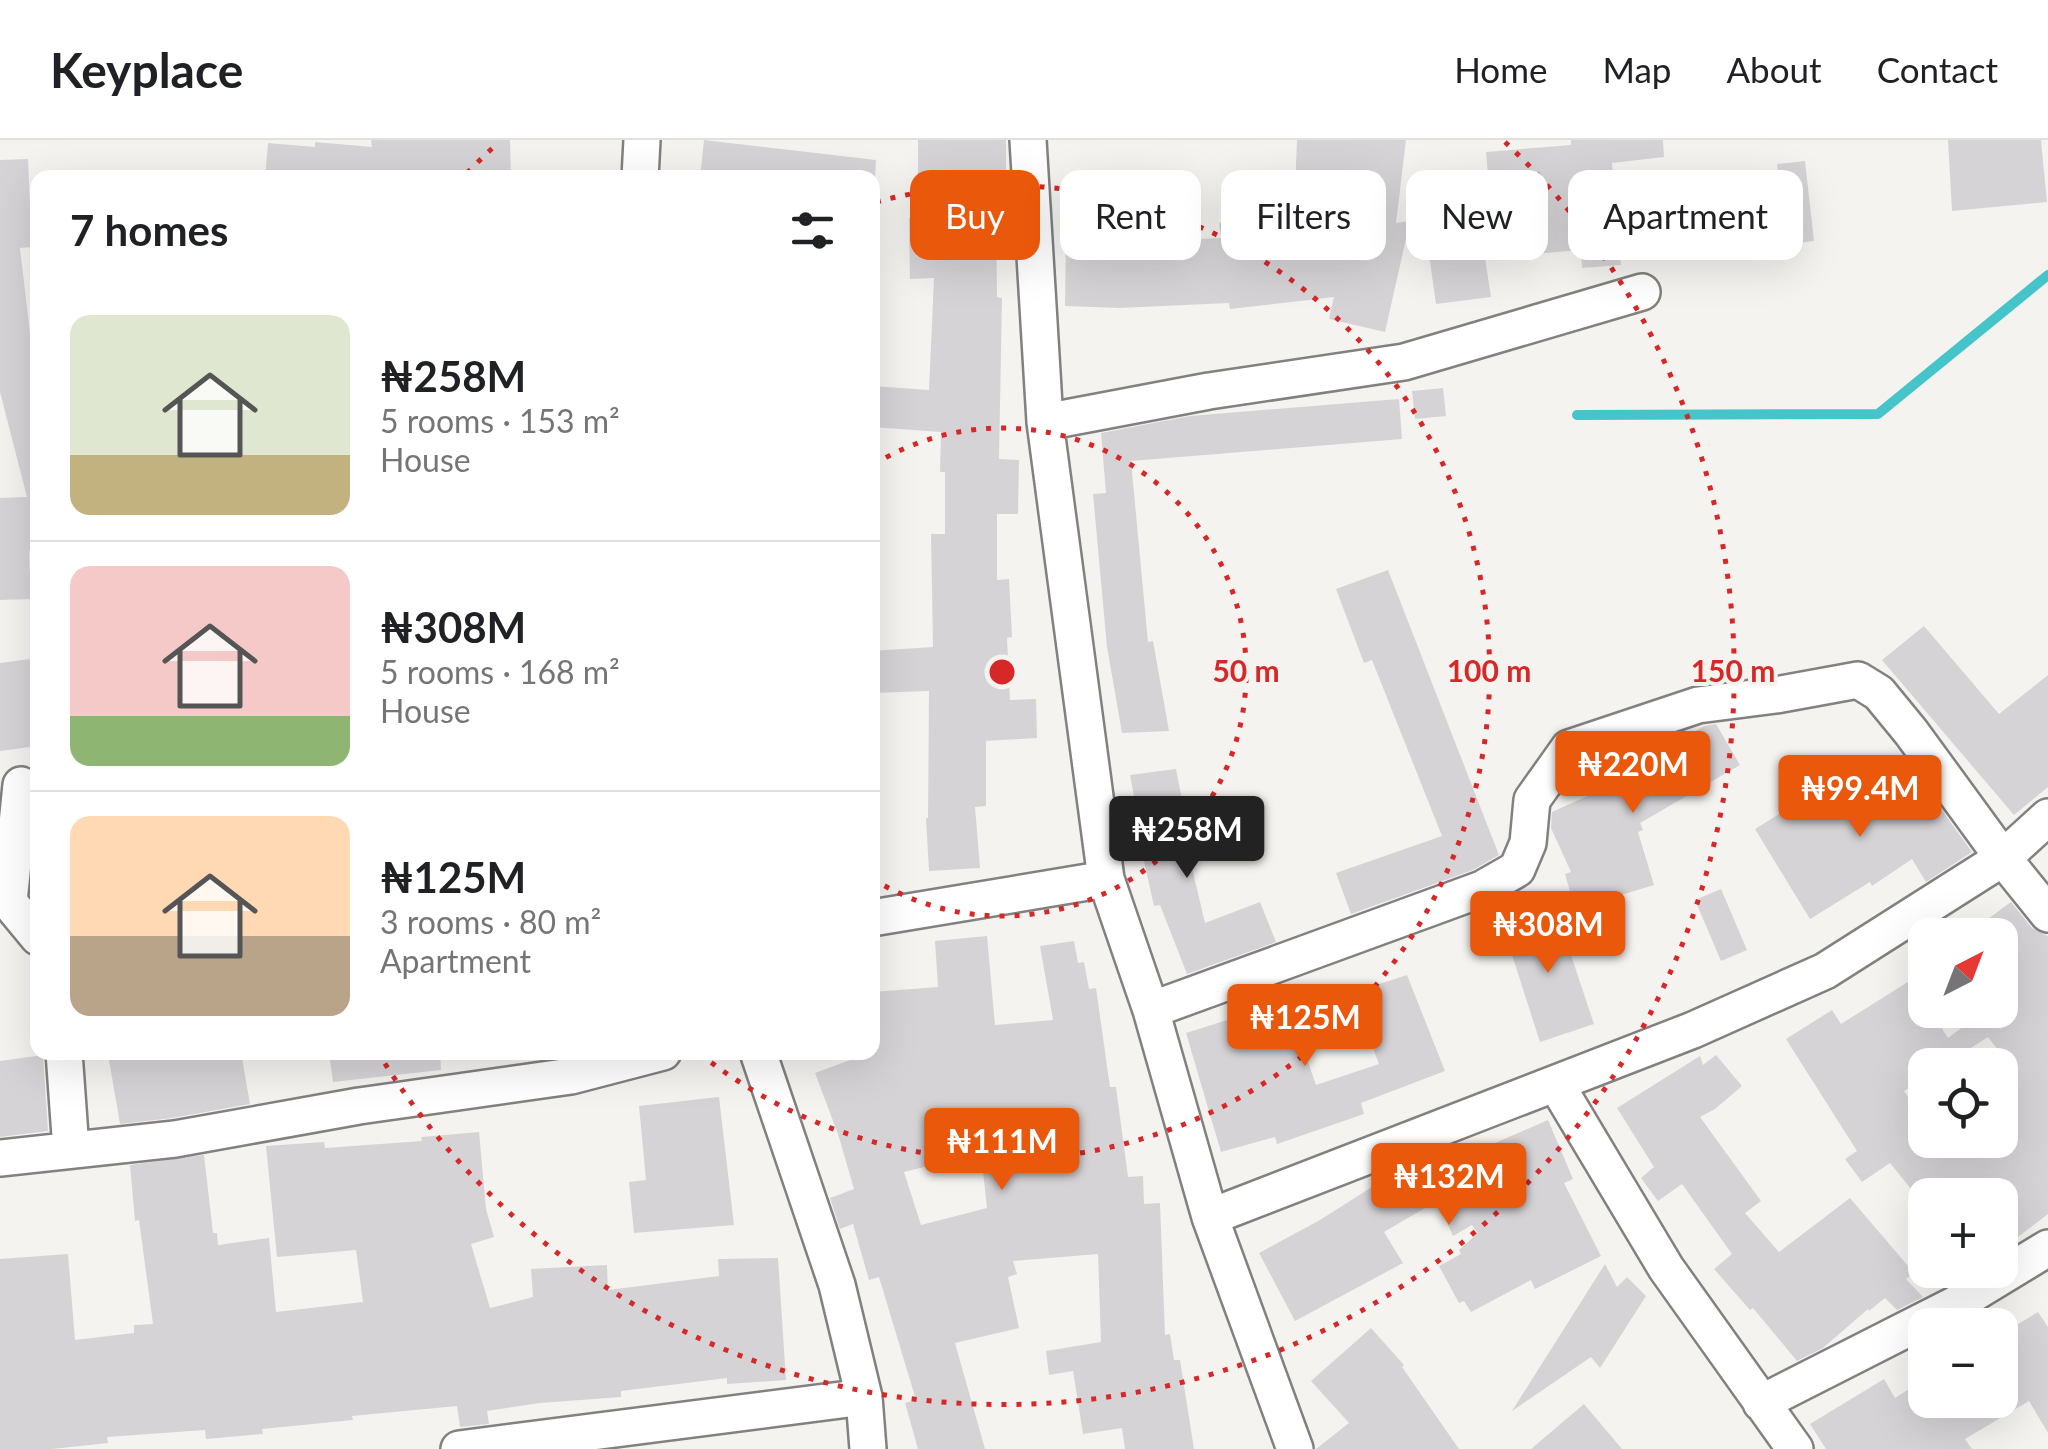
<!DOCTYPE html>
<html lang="en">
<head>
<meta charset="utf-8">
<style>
	:root { --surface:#fff; --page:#f6f6f6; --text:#202124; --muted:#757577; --line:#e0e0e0; --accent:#ea580c }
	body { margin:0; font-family:Lato,sans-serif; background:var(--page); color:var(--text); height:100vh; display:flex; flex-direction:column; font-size:38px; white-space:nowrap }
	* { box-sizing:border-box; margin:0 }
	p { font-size:32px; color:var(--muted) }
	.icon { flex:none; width:55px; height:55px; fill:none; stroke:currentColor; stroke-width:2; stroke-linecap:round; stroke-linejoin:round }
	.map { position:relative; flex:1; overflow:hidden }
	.drawer { position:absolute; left:30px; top:30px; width:850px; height:890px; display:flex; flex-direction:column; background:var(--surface); border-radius:20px; box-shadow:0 10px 40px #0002 }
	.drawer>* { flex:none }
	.banner { position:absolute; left:910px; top:30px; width:950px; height:90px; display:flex; gap:20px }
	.needle { width:65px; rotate:42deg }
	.controls { position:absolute; left:1908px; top:778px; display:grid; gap:20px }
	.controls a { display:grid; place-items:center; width:110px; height:110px; border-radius:20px; background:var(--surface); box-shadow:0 10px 40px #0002; font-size:50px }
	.price { position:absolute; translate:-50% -85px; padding:0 22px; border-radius:10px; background:var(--accent); color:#fff; font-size:32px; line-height:65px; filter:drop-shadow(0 2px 5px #0008) }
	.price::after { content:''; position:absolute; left:50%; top:60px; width:30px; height:22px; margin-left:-15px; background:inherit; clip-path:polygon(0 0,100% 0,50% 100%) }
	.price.active { background:#222; color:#fff }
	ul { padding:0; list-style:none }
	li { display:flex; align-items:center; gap:30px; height:250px; padding:0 40px }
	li+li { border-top:2px solid var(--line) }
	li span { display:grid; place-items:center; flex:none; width:280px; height:200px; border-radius:20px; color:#555 }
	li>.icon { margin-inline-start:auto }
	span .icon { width:120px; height:120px; fill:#fffc; stroke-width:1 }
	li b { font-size:42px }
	h2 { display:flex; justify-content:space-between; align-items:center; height:120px; padding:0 40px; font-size:42px }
	.pill { padding:0 35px; border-radius:20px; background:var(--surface); box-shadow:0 10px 40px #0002; font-size:35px; line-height:90px }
	.pill.active { background:var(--accent); color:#fff }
	header { display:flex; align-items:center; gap:60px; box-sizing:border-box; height:140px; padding:0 50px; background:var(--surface); border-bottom:2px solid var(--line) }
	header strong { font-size:48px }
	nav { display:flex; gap:55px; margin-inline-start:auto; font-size:35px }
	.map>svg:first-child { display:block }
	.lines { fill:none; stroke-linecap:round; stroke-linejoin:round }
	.stream { stroke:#45c5ca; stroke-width:10 }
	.building { fill:#d6d3d6; fill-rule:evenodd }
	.street-casing { stroke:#83817f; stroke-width:40 }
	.street { stroke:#fff; stroke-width:35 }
	.ring { fill:none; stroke:#d62828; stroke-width:5; stroke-dasharray:5 10 }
	.centre { fill:#d62828; stroke:#f5f3f0; stroke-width:5 }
	.ring-label { font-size:30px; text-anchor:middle; font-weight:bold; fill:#d62828; stroke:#f5f3f0; stroke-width:8; stroke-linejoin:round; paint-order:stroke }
</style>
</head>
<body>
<header>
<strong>Keyplace</strong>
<nav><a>Home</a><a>Map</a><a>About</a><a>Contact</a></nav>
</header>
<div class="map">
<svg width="2048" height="1309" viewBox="0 0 2048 1309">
	<rect width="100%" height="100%" fill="#f5f3f0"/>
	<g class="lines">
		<path class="stream" d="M1577,275L1878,274L2048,135"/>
	</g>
	<path class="building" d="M371,0H510L511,38H265L268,3L315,7V2L372,7Z
		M704,0L876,20L875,38H700Z
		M918,0H1006V54H996L997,157L1002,158L999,319L1019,320L1018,374H997V440L1009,439L1012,497L1007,498L1010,560L1036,559L1037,598L986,601V666L975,667L980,728L929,731L926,678H928L929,551L872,553V511L933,507L931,394H945V332H940L941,292L872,287V246L929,250L934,138L910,139L909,78H918Z
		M1297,0H1406L1396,83L1410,81L1385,192L1329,179L1334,157L1230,169L1229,163L1119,168L1065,166L1066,100L1124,102L1221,98L1219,83L1294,73Z
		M1571,0H1663L1664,17L1612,23L1621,125L1582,128L1581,110L1485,118L1491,157L1436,164L1424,79L1491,70L1486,12L1571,5Z
		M1948,0H2041L2047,62L1952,71Z
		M28,19L32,107L20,108L33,219L38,218V361L35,362L37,410L29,411L31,459L0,460V358L27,357L0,252V20Z
		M1805,21L1814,101L1694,117L1689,82L1782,70L1777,24Z
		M1443,248L1446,276L1415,279L1412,251Z
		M1399,259L1402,299L1131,321L1148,502L1153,501L1169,591L1122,593L1107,507L1093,354L1106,353L1101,293L1190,276Z
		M1388,430L1499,715L1473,730L1351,774L1336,733L1442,696L1372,520L1364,523L1336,449Z
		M1924,486L1999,574L2048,535V647L2014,675L1882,520Z
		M38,518V606L0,611V523Z
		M1716,584L1740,625L1640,683L1643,690L1638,692L1654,745L1575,769L1565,734L1571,732L1551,688L1552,672L1627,638L1623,633L1704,586Z
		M1176,629L1186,680L1181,681L1205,783L1260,762L1276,802L1187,834L1160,765L1154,766L1138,694L1141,693L1130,635Z
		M1912,629L1972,712L1926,742L1912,719L1872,746L1870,742L1810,779L1755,689L1802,660L1807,670L1862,634L1874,652Z
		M1721,749L1747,810L1721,821L1695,760Z
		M2011,762L2032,788L2048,796V1074L2000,1111V1055H1916L1890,1023L1862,1042L1845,1019L1857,1011L1786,899L1832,870L1841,884L1911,840L1925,862V870H1930L1948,898L1985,870H2000V795H1966ZM1988,897L2017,935L2000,947V1000H1944L1940,1004L1937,1000H1925V982L1904,951L1925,937V925H1944Z
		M1556,770L1594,884L1540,902L1503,787Z
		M987,796L995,885L1053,880L1040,806L1074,801L1078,823L1084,822L1089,849L1096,848L1110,947H1116L1128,1037L1143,1036L1144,1064L1160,1063L1165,1195L1170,1194L1174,1220H1180L1194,1309H1125L1122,1288L1083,1294L1073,1231L1049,1235L1046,1211L1101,1202L1098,1114L1013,1121L1017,1134L1008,1137L1019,1188L955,1203L985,1309H918L905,1263L916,1260L879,1137L869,1140L853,1084L840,1089L830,1058L854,1049L838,994L815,933L872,912V852L938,847L935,801ZM981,1013L987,1068L921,1085L904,1032Z
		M1407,835L1445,931L1361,963L1364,974L1277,1004L1275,997L1221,1012L1186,893L1287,861L1316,945L1379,924L1363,882L1371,879L1361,850Z
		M155,912H241L250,964L172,978L120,984L109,920Z
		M329,912H440L441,930L333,942Z
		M43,915L48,991L0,997V921Z
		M1716,915L1742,946L1715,969L1700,977L1761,1061L1745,1073L1779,1112L1850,1058L1914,1133L1906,1139L1923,1157L1897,1170L1885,1158L1869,1171L1868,1169L1823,1208L1797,1221L1753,1168L1750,1170L1714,1129L1732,1114L1682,1044L1658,1061L1641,1038L1654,1027L1617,968L1700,916L1703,925Z
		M719,957L734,1085L634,1093L629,1042L646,1040L639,966Z
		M1548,980L1573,1039L1564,1043L1601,1116L1535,1149L1531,1140L1471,1172L1464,1161L1459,1163L1439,1126L1461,1114L1459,1110L1478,1093L1472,1085L1453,1096L1437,1061L1384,1092L1403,1123L1295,1181L1259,1113L1320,1080L1383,1040L1390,1049Z
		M479,992L486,1069L494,1097L471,1104L490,1168L533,1157L531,1129L607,1125L608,1150L719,1136L718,1119L778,1118L786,1240L727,1244V1238L621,1251V1257L540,1263L487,1271L489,1284L460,1287L457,1266L352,1276L353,1280L262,1289L263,1294L206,1299L205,1290L107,1297L108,1303L52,1309H0V1119L68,1114L75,1200L134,1193V1185L153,1184L139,1080L135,1081L130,1025L204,1015L213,1093H217L218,1105L269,1098L276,1172L363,1162L356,1110L277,1117L266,1006L324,1002L325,1008L422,1001L421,997Z
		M1605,1124L1617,1147L1627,1137L1646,1156L1600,1228L1591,1217L1512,1271Z
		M2038,1172L2048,1187V1293L2029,1261L1965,1299L1972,1309H1826L1810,1284L1884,1239L1895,1258L1925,1239V1260H2000V1195Z
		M1371,1188L1404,1225L1402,1227L1459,1309H1316L1349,1283L1311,1241Z
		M1584,1264L1622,1309H1531Z"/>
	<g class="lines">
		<defs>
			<path id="street" d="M1028,0L1045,282L1106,739L1151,870L1210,1077L1295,1309
				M640,38L642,0
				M1045,282L1209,251L1404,222L1642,152
				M21,645L9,762L38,797
				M872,778L1106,739
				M1151,870L1482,749L1517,729L1528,703L1532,660L1569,608L1698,565L1776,555L1858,540L1879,553L1911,592L2003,718L2048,774
				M64,912L71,1010
				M758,912L837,1145L864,1257L868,1309
				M1556,944L1666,1128L1795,1309
				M0,1018L175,999L359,966L571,936L663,912
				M1210,1077L1693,890L1825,831L2003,718L2048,677
				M1761,1263L1956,1164L2048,1108
				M459,1309L864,1257"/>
		</defs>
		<use href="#street" class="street-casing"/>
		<use href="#street" class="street"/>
	</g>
	<g class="ring">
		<path d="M873 325A244 244 0 1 1 873 739"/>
		<path d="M876 62A487 487 0 1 1 699 913"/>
		<path d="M467 33A731 731 0 0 1 499 2M1505 2A731 731 0 1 1 379 914"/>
	</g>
	<circle cx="1002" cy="532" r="15" class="centre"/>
	<g class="ring-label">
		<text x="1246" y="542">50 m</text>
		<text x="1489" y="542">100 m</text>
		<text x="1733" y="542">150 m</text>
	</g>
</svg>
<div class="controls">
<a><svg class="needle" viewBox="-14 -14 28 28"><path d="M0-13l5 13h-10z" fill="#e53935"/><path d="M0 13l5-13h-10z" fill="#757577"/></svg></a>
<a><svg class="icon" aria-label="locate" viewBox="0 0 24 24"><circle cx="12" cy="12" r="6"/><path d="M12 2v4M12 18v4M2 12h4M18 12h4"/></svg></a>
<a>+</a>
<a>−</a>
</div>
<b class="price" style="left:1633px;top:676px">₦220M</b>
<b class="price" style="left:1860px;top:700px">₦99.4M</b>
<b class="price active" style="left:1187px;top:741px">₦258M</b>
<b class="price" style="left:1548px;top:836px">₦308M</b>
<b class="price" style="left:1305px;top:929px">₦125M</b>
<b class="price" style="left:1002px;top:1053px">₦111M</b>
<b class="price" style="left:1449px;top:1088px">₦132M</b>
<div class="banner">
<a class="pill active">Buy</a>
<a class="pill">Rent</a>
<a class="pill">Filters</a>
<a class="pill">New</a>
<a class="pill">Apartment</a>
</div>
<section class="drawer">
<h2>7 homes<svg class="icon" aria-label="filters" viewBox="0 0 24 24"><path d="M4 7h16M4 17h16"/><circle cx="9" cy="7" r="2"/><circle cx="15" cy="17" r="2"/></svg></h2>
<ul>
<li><span style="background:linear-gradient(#dfe7d0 70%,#c2b280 0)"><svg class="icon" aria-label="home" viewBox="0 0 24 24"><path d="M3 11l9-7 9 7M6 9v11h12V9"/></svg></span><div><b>₦258M</b><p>5 rooms · 153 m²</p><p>House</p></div></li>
<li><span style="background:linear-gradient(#f6c9c9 75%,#8fb573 0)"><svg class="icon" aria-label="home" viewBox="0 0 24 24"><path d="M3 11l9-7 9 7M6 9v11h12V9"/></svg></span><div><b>₦308M</b><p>5 rooms · 168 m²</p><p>House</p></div></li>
<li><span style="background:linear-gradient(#ffd9b3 60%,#b9a48a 0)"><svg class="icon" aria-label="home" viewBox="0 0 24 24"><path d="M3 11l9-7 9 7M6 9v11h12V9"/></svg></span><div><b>₦125M</b><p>3 rooms · 80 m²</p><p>Apartment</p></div></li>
</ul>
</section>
</div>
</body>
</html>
